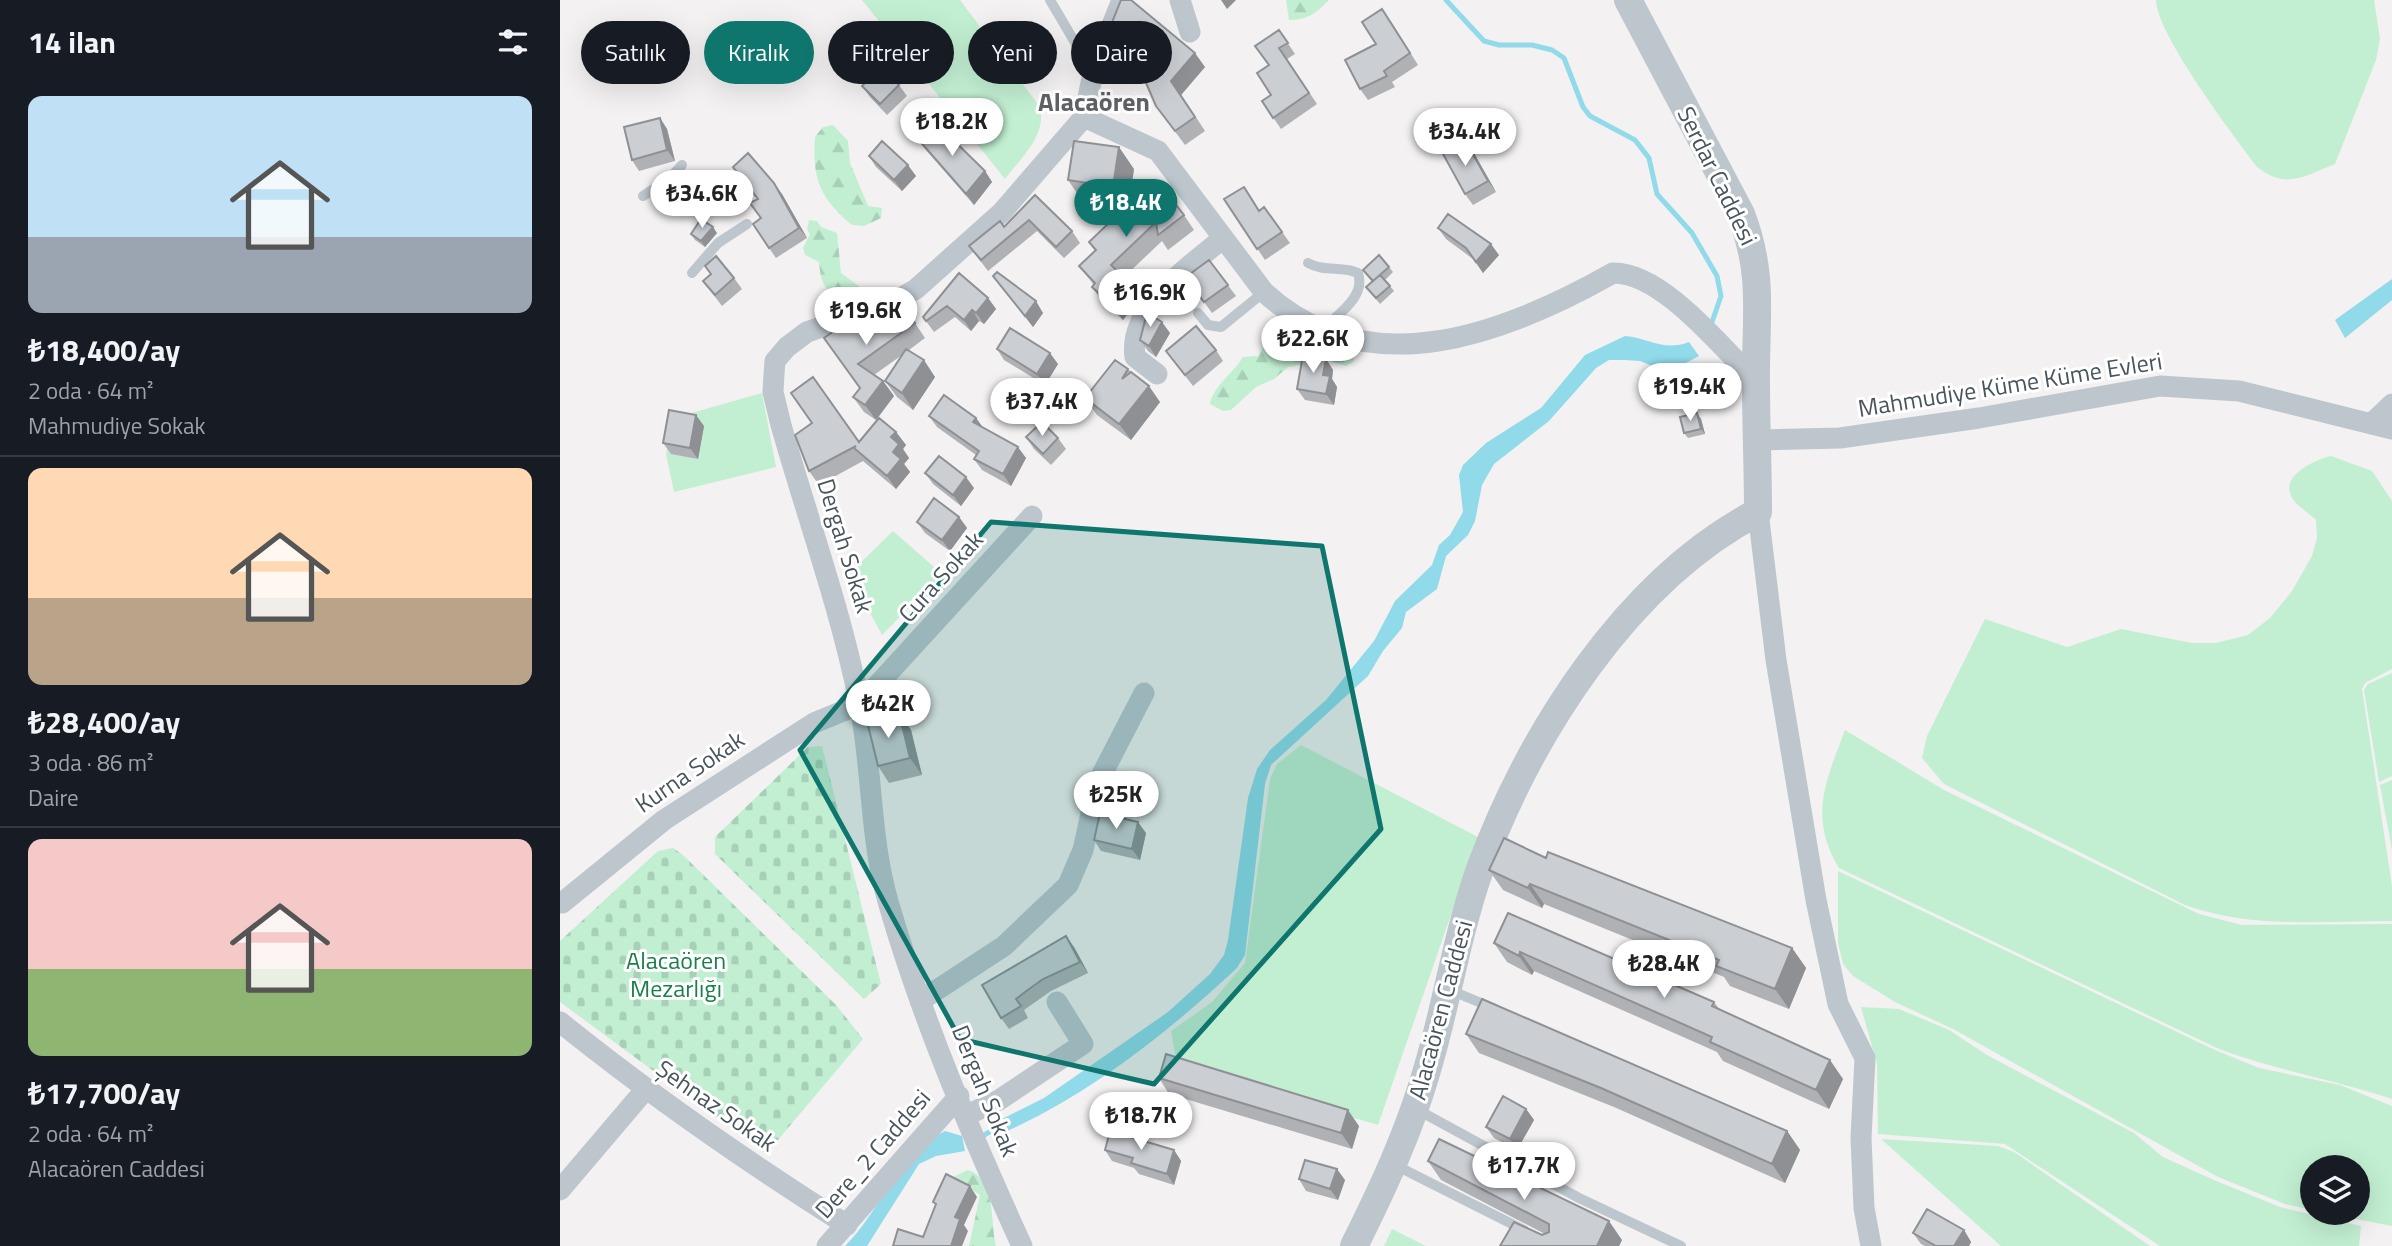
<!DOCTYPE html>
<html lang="tr">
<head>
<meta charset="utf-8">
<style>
	:root { --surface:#171b24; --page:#242831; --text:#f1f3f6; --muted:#9ea1a6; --line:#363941; --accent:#0f766e }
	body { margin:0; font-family:"Titillium Web",sans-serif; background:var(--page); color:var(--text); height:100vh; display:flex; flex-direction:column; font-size:26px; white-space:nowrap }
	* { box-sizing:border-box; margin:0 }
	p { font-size:23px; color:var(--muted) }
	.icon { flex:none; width:38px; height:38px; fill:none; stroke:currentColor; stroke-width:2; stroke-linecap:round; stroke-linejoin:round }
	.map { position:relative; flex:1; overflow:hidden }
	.panel { display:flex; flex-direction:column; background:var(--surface); width:560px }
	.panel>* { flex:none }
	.top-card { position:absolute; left:21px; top:21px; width:665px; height:63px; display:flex; gap:14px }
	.buttons { position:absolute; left:1740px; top:1155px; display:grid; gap:14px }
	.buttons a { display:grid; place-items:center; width:70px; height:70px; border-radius:50%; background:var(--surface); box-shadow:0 7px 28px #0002; font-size:35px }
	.price { position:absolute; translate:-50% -60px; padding:0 16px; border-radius:24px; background:#fff; color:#222; font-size:23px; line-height:46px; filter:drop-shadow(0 2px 4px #0008) }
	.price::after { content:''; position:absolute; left:50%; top:42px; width:21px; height:16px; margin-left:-10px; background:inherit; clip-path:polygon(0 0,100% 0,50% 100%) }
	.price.current { background:var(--accent); color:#fff }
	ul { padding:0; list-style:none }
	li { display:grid; align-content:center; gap:14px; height:371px; padding:0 28px }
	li+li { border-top:2px solid var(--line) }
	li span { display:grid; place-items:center; height:217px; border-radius:14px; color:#555 }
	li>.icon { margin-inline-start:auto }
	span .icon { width:126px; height:126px; fill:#fffc; stroke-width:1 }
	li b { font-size:30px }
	h2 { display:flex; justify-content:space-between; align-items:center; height:84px; padding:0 28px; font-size:30px }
	.pill { padding:0 24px; border-radius:32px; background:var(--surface); box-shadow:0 7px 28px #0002; font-size:24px; line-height:63px }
	.pill.current { background:var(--accent); color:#fff }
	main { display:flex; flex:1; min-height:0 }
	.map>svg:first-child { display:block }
	.grass { fill:#c2efd2 }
	.forest { fill:url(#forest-firs) }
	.cemetery { fill:url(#cemetery-stones) }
	.water { fill:#90daea }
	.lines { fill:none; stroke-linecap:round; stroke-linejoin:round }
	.stream { stroke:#90daea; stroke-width:5 }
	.service { stroke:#bdc6cd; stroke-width:10 }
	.minor { stroke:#bdc6cd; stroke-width:21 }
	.tertiary { stroke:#bdc6cd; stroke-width:28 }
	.wall { fill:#afb1b5 }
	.shaded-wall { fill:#8e9094 }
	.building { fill:#cbced3; stroke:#8e9094; stroke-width:2 }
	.marked { fill:#0f766e; fill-opacity:0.2; stroke:#0f766e; stroke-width:5; stroke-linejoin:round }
	.labels { text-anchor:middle; stroke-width:6; stroke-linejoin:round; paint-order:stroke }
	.street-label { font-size:24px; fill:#49555e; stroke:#fff }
	.park-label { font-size:24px; fill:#1a7f4a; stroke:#fff }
	.neighbourhood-label { font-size:26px; font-weight:bold; fill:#5e6166; stroke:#fff }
</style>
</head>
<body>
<main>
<section class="panel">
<h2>14 ilan<svg class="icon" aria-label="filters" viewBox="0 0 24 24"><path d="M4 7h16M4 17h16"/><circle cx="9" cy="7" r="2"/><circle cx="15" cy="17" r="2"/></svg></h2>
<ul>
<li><span style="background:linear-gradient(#bfe0f5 65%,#9aa5b1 0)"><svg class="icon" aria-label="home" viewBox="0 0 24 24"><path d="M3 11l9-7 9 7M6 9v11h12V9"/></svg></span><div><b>₺18,400/ay</b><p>2 oda · 64 m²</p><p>Mahmudiye Sokak</p></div></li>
<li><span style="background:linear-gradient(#ffd9b3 60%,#b9a48a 0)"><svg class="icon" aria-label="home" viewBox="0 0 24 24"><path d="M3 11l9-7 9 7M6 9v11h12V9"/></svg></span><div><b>₺28,400/ay</b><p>3 oda · 86 m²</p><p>Daire</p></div></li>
<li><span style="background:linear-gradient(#f6c9c9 60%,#8fb573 0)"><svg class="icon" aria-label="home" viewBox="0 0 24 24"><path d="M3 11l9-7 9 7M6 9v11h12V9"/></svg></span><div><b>₺17,700/ay</b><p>2 oda · 64 m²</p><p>Alacaören Caddesi</p></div></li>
</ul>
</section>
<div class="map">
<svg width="1832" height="1246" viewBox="0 0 1832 1246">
	<defs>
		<pattern id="forest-firs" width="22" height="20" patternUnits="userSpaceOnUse" patternTransform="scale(1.75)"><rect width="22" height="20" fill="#c2efd2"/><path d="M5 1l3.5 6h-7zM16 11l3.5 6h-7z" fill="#a8cfb7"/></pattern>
		<pattern id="cemetery-stones" width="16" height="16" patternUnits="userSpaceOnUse" patternTransform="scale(1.75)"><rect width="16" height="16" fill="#c2efd2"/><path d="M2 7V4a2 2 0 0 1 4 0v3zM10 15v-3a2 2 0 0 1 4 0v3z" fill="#a8cfb7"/></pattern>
	</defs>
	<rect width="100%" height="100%" fill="#f3f1f1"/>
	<path class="grass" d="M302,0H400L480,107C487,135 461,158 445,179Z
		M1596,0H1814L1820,39L1816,60L1775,164C1744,176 1726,190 1697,167C1673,135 1597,35 1596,0Z
		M202,393L216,467L114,492L106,454L114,418Z
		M1771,456L1812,471L1832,501V669L1805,683L1802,689L1832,886V921C1763,921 1691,929 1625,905L1384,784L1362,758L1367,736L1425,619L1507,647L1561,629L1632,643H1656L1688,635L1710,618L1732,591L1752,556L1757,538L1756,520C1750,514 1740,508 1734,501C1716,477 1754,460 1771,456Z
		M333,531L382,574L322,635L289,574Z
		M1832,673V776L1819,782L1804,690L1808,684Z
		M1285,730L1384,790L1639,914L1682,925L1832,924V1099C1775,1080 1715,1070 1659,1049L1279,868C1248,817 1266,781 1285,730Z
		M741,745L918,837L818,1125L617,1065L611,1031L652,1002L685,963L710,779L717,764Z
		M1832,780V850L1820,785Z
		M1278,871L1655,1050L1699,1068L1780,1085L1832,1106V1226L1765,1213H1797V1167H1752V1210L1725,1204L1658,1177L1395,1030L1335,1002L1293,976L1283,964L1278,943Z
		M1301,1007L1339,1009L1389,1030L1427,1055L1574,1133L1603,1157L1654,1180L1720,1207L1801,1226L1799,1246H1600L1445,1144L1318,1134L1317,1064Z
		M1321,1139L1438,1146L1454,1152L1590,1246H1441Z
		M832,1229L866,1246H824Z"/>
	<path class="forest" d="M726,0H769C757,13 747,20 729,20Z
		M273,125L288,141L290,163L308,206L322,208L321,218L304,226L292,225C260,198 252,179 255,137L263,127Z
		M249,220L257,221L261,227L277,233L281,273L300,287L283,298C263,290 261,283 259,262L245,255L243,248L250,234L247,229Z
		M715,338L728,351L773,352L794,357L793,362L786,366L766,360L728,367L714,379L696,387L671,410L663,411L650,404C654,385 673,374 683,357L698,356L707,341Z
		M408,1170C437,1179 430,1224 436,1246H409L420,1195L393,1177Z"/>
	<path class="cemetery" d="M262,746L321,984L304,999L155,854V837L248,747Z
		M113,848L123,855L276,1005L303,1039L206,1154L0,1002V941L98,851Z"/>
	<path class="water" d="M1832,279V300L1785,338L1775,320Z
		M1065,336C1089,338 1104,352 1129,342L1139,356L1122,365L1100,369L1080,361L1065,360H1049L1036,368L989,421L934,464L922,485L915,521L908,535L886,556L877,589L846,612L842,628L823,651L808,676L711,765L705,784L685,955L677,968C603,1037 525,1098 432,1138L430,1125L484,1098L608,1012L650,974L664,955L668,940L688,798L697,769L710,750L766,700L814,641L835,601L872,565L879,545L890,535L903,512L899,475L903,465L926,443L981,408L1025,355Z
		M385,1131L402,1136L405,1151L376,1156L359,1164L307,1246H285C319,1213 340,1152 385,1131Z"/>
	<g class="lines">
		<path class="stream" d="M886,0L924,41L939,45H972L992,50L1004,58L1023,107L1030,116L1075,140L1089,158L1097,194L1132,233L1157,276L1161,296L1152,322
			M419,1138L438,1127"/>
		<path class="service" d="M490,0L533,73
			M83,196L109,179L122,165
			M748,263C764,272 782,266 798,273C806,297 778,314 763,329
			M132,273L158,243L187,224
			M638,313L648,325L661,327L704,292
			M890,990L933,1008
			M856,1109L1019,1198L1121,1246
			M835,1165L964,1230"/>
		<path class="minor" d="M620,0L630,32
			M524,117L598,151L704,292C808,388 947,333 1053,273C1102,272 1162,348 1196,381
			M597,374L575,357C568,307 629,267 662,239
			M1812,423L1832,404
			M1198,440L1280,438L1419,418L1600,386L1679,391L1832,429
			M1198,512L1216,660L1256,900L1278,1004L1305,1058L1301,1138L1304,1208L1311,1246
			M2,903L104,820L254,723L300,704L472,516
			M360,1001L444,946L508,885L523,850L538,782L584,693
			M0,1022C92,1096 187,1162 287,1225
			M407,1115L439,1100L523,1044L497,1002
			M0,1190L85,1090
			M267,1246L399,1096
			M462,1246C412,1136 363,1022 329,905C309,838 313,768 299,701C280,607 247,517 221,425L213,392L214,374L215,361L227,347L247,332L337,300L356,289L442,212L524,117L533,73L562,0"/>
		<path class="tertiary" d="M794,1246C823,1188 849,1132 867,1070C887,1003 897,934 920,869C970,734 1067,580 1198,512C1198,469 1196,426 1196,383C1195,319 1205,277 1181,214L1068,0"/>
	</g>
	<path class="wall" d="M830,20L858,65L832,82L835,87L808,100L800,89L816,44Z
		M719,30L735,54L727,59L757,104L721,129L702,101L711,95L709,65Z
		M547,35L645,67L621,95L645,131L625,145L596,106L587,72L557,49Z
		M288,50L339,85L347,96L327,115L310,97L302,86L310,79Z
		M100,118L107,129L115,161L79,171L72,160Z
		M912,124L924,141L912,151L936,192L913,205L905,194L897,147Z
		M358,139L425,171L432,182L414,205L366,150Z
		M309,156L356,176L342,191L316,167Z
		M173,167L222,194L247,238L216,258L209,248L200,219L197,199Z
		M574,169L570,196L579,205L624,215L634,230L608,250L602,241L564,277L580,297L563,320L542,301L532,287L534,285L519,266L535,251L529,242L549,223L546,217L556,207L523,202L508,180Z
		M475,195L512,231L520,243L504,258L477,231L428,271L409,246L444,227Z
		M692,198L699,211L704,207L730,243L705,260L664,199Z
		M878,228L939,255L923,273L913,259L886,239Z
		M157,233L145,247L135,240L131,234Z
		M649,260L676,296L652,313L626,277Z
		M145,266L174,278L182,289L162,306L143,281L151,274Z
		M829,267L833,272L825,280L834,291L820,304L806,287L812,282L803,270Z
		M399,273L428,298L436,309L424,324L419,321L411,331L395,317L374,332L363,317Z
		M433,276L483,313L473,327L441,287Z
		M355,323L365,338L349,350L375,377L353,410L337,397L325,381L342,355L314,375L323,381L334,396L316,420L304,412L293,397L300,388L264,338L308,333Z
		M610,333L596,357L588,351L580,340Z
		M437,349L498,364L485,385L444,360Z
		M656,350L663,361L633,386L606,351Z
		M766,359L773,370L772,379L777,387L774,405L745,400L737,389Z
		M568,369L600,402L571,440L537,415L525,398Z
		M369,416L416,418L423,428L466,458L451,486L422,470L414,459L416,455L377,427Z
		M1141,419L1145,434L1128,438L1124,433Z
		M144,426L138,459L111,454L103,443Z
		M336,432L346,445L343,449L349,458L344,464L350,472L336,489L303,461L259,485L249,471L299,442Z
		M466,437L498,438L506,449L491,465L474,449Z
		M365,473L414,488L401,506L373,484Z
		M399,517L407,528L390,551L365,533L357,522Z
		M339,713L351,730L362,775L329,783L318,766Z
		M586,833L580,860L541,851L534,840Z
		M986,858L1232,948L1246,968L1229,1009L1170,986L1164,977L984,904L982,908L943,890L929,870Z
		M934,943L1154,1002L1160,1010L1283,1079L1269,1109L1163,1061L1157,1052L974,971L972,975L947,962Z
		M514,947L528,973L491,991L464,1010L468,1018L449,1029L441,1018L422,985Z
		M906,1034L1227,1131L1240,1150L1225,1183L1054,1107L919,1053Z
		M599,1078L799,1126L792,1149L609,1094Z
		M966,1109L974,1120L957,1150L934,1138L926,1127Z
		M545,1150H614L621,1161L614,1185L579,1174L574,1168L552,1161Z
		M868,1161L1062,1240L1059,1246H940L985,1234L881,1180Z
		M739,1179L785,1180L778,1200L746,1191Z
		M1404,1230L1411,1242L1409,1246H1365L1361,1244L1353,1233Z"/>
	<path class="shaded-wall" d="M661,0H676L667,9Z
		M635,53L645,67L621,95L645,131L611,81Z
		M100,118L107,129L115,161L107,150Z
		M906,142L914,153L936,192L928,181Z
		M559,147L574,169L568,209L553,187Z
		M348,165L356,176L342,191L334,180Z
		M425,171L432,182L414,205L406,194Z
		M214,183L222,194L247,238L239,228Z
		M153,227L157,233L145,247L141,241Z
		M931,244L939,255L923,273L916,262Z
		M570,283L580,297L563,320L553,306Z
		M428,298L436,309L424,324L416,313Z
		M476,301L483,313L473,327L465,316Z
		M412,310L419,321L411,331L404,320Z
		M602,322L610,333L596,357L589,346Z
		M490,353L498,364L485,385L477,374Z
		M766,359L773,370L772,379L777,387L774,405L766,394L763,375Z
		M364,360L375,377L353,410L342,393Z
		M323,381L334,396L316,420L305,405Z
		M589,386L600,402L571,440L559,424Z
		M1137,413L1141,419L1145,434L1141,429Z
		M136,415L144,426L138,459L130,448Z
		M416,418L424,429L413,422Z
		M336,432L346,445L343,449L349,458L344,464L350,472L336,489L327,476L333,452L331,437Z
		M458,447L466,458L451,486L443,474Z
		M406,477L414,488L401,506L393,495Z
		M399,517L407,528L390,551L382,540Z
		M339,713L351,730L362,775L350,758Z
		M578,822L586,833L580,860L572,849Z
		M970,884L984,904L982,908L968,888Z
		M506,936L514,947L528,973L520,962Z
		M1232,948L1246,968L1229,1009L1215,989Z
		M960,952L974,971L972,975L959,956Z
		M1270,1060L1283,1079L1269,1109L1256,1090Z
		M966,1109L974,1120L957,1150L950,1139Z
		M788,1110L799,1126L792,1149L781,1133Z
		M1227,1131L1240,1150L1225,1183L1212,1164Z
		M614,1150L621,1161L614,1185L607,1174Z
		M777,1169L785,1180L778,1200L770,1189Z
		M410,1186L417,1197L404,1225L408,1231L402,1246H390L395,1217Z
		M1049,1221L1062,1240L1059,1246H1037Z
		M1404,1230L1411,1242L1409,1246H1394Z"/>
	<path class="building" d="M561,0H571L635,53L611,81L635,117L615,131L596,106L583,76L591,69L547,35Z
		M822,9L850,53L824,71L827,76L800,89L785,60L816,44L802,22Z
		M719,30L728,43L719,48L749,93L713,118L702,101L711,95L697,73L709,65L695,46Z
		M300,40L339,85L320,104L302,86L310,78L288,50Z
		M100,118L107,150L72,160L64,127Z
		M376,123L425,171L406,194L358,139Z
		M912,124L920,135L908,145L906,142L897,146L892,140Z
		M322,141L348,165L334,180L309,156Z
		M514,141L559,147L553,187L508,180Z
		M906,142L928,181L905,194L883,154Z
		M188,153L214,183L239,228L209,248L193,224L201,218L190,203L198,199L173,167Z
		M602,187L624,215L598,235L596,222L551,265L570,283L553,306L532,287L535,283L519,266L536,250L529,242L550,222L546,217L569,195L579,205Z
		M684,187L699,211L704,207L722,232L697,249L664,199Z
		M475,195L512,231L496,247L469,220L421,260L409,246L440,221L444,227Z
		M888,214L931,244L916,262L906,248L878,228Z
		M141,219L153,227L141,241L131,234Z
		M819,255L829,267L813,281L803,270Z
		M156,256L174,278L155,295L143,281L151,274L145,266Z
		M649,260L668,285L644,302L626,277Z
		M437,272L476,301L465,316L433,276Z
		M399,273L428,298L416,313L412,310L404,320L387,306L366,321L363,317Z
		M820,275L830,286L816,298L806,287Z
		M334,304L355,323L298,364L323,381L305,405L293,397L300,388L264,338L296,316L308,333Z
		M587,313L602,322L589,346L580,340Z
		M636,326L656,350L625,375L606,351Z
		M450,328L490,353L477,374L437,349Z
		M346,349L364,360L342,393L325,381Z
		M743,355L766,359L763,375L770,376L766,394L737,389Z
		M555,360L568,369L562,379L571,372L589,386L559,424L525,398Z
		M253,377L299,442L319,418L336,432L331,437L339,444L333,452L341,459L327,476L294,448L296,446L249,471L235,435L252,423L231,393Z
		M384,395L416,418L413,422L458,447L443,474L414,459L419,451L369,416Z
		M109,410L136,415L130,448L103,443Z
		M1137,413L1141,429L1124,433L1120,417Z
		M482,422L498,438L483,454L466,437Z
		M379,456L406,477L393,495L365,473Z
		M374,498L399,517L382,540L357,522Z
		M339,713L350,758L318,766L307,721Z
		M540,813L578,822L572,849L534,840Z
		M944,838L986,858L988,852L1232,948L1215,989L1156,966L1159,960L970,884L968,888L929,870Z
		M948,913L1154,1002L1152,1006L1270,1060L1256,1090L1150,1042L1152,1037L960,952L959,956L934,943Z
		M506,936L520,962L483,979L465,992L456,999L461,1006L441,1018L422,985Z
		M922,999L1227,1131L1212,1164L1041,1088L906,1034Z
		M606,1054L788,1110L781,1133L599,1078Z
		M943,1096L966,1109L950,1139L926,1127Z
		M550,1131L614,1150L607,1174L571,1163L573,1158L545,1150Z
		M879,1139L1049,1221L1037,1246H940L954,1222L982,1235L989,1232V1224L868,1161Z
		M745,1160L777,1169L770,1189L739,1179Z
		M386,1174L410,1186L395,1217L400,1219L391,1246H333L338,1229L363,1237L376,1204L373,1202Z
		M1367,1209L1404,1230L1394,1246H1376L1353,1233Z"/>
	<path class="marked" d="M431,522L762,546L821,829L594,1084L400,1039L240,750Z"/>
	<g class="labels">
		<g class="street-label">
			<text transform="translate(1157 176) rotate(64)" y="8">Serdar Caddesi</text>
			<text transform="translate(1450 385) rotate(-9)" y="8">Mahmudiye Küme Küme Evleri</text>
			<text transform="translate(285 546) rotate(73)" y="8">Dergah Sokak</text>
			<text transform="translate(381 577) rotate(-48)" y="8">Cura Sokak</text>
			<text transform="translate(130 772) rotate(-34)" y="8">Kurna Sokak</text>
			<text transform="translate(881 1010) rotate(-75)" y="8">Alacaören Caddesi</text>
			<text transform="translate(425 1091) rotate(68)" y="8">Dergah Sokak</text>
			<text transform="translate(156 1106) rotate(35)" y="8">Şehnaz Sokak</text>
			<text transform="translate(313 1154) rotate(-49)" y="8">Dere_2 Caddesi</text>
		</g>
		<g class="park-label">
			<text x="116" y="969">Alacaören<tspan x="116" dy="28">Mezarlığı</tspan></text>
		</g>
		<g class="neighbourhood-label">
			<text x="534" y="111">Alacaören</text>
		</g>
	</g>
</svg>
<div class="buttons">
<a><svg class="icon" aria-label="layers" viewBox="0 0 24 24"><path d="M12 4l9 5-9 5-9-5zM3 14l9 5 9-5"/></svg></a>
</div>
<b class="price" style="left:392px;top:158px">₺18.2K</b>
<b class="price" style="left:905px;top:168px">₺34.4K</b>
<b class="price" style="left:142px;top:230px">₺34.6K</b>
<b class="price current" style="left:566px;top:239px">₺18.4K</b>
<b class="price" style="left:590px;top:329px">₺16.9K</b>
<b class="price" style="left:306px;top:347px">₺19.6K</b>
<b class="price" style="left:753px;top:375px">₺22.6K</b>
<b class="price" style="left:1130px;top:423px">₺19.4K</b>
<b class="price" style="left:482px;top:438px">₺37.4K</b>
<b class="price" style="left:328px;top:740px">₺42K</b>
<b class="price" style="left:556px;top:831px">₺25K</b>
<b class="price" style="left:1104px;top:1000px">₺28.4K</b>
<b class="price" style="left:581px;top:1152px">₺18.7K</b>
<b class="price" style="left:964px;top:1202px">₺17.7K</b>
<div class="top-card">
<a class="pill">Satılık</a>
<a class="pill current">Kiralık</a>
<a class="pill">Filtreler</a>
<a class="pill">Yeni</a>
<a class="pill">Daire</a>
</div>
</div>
</main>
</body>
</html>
